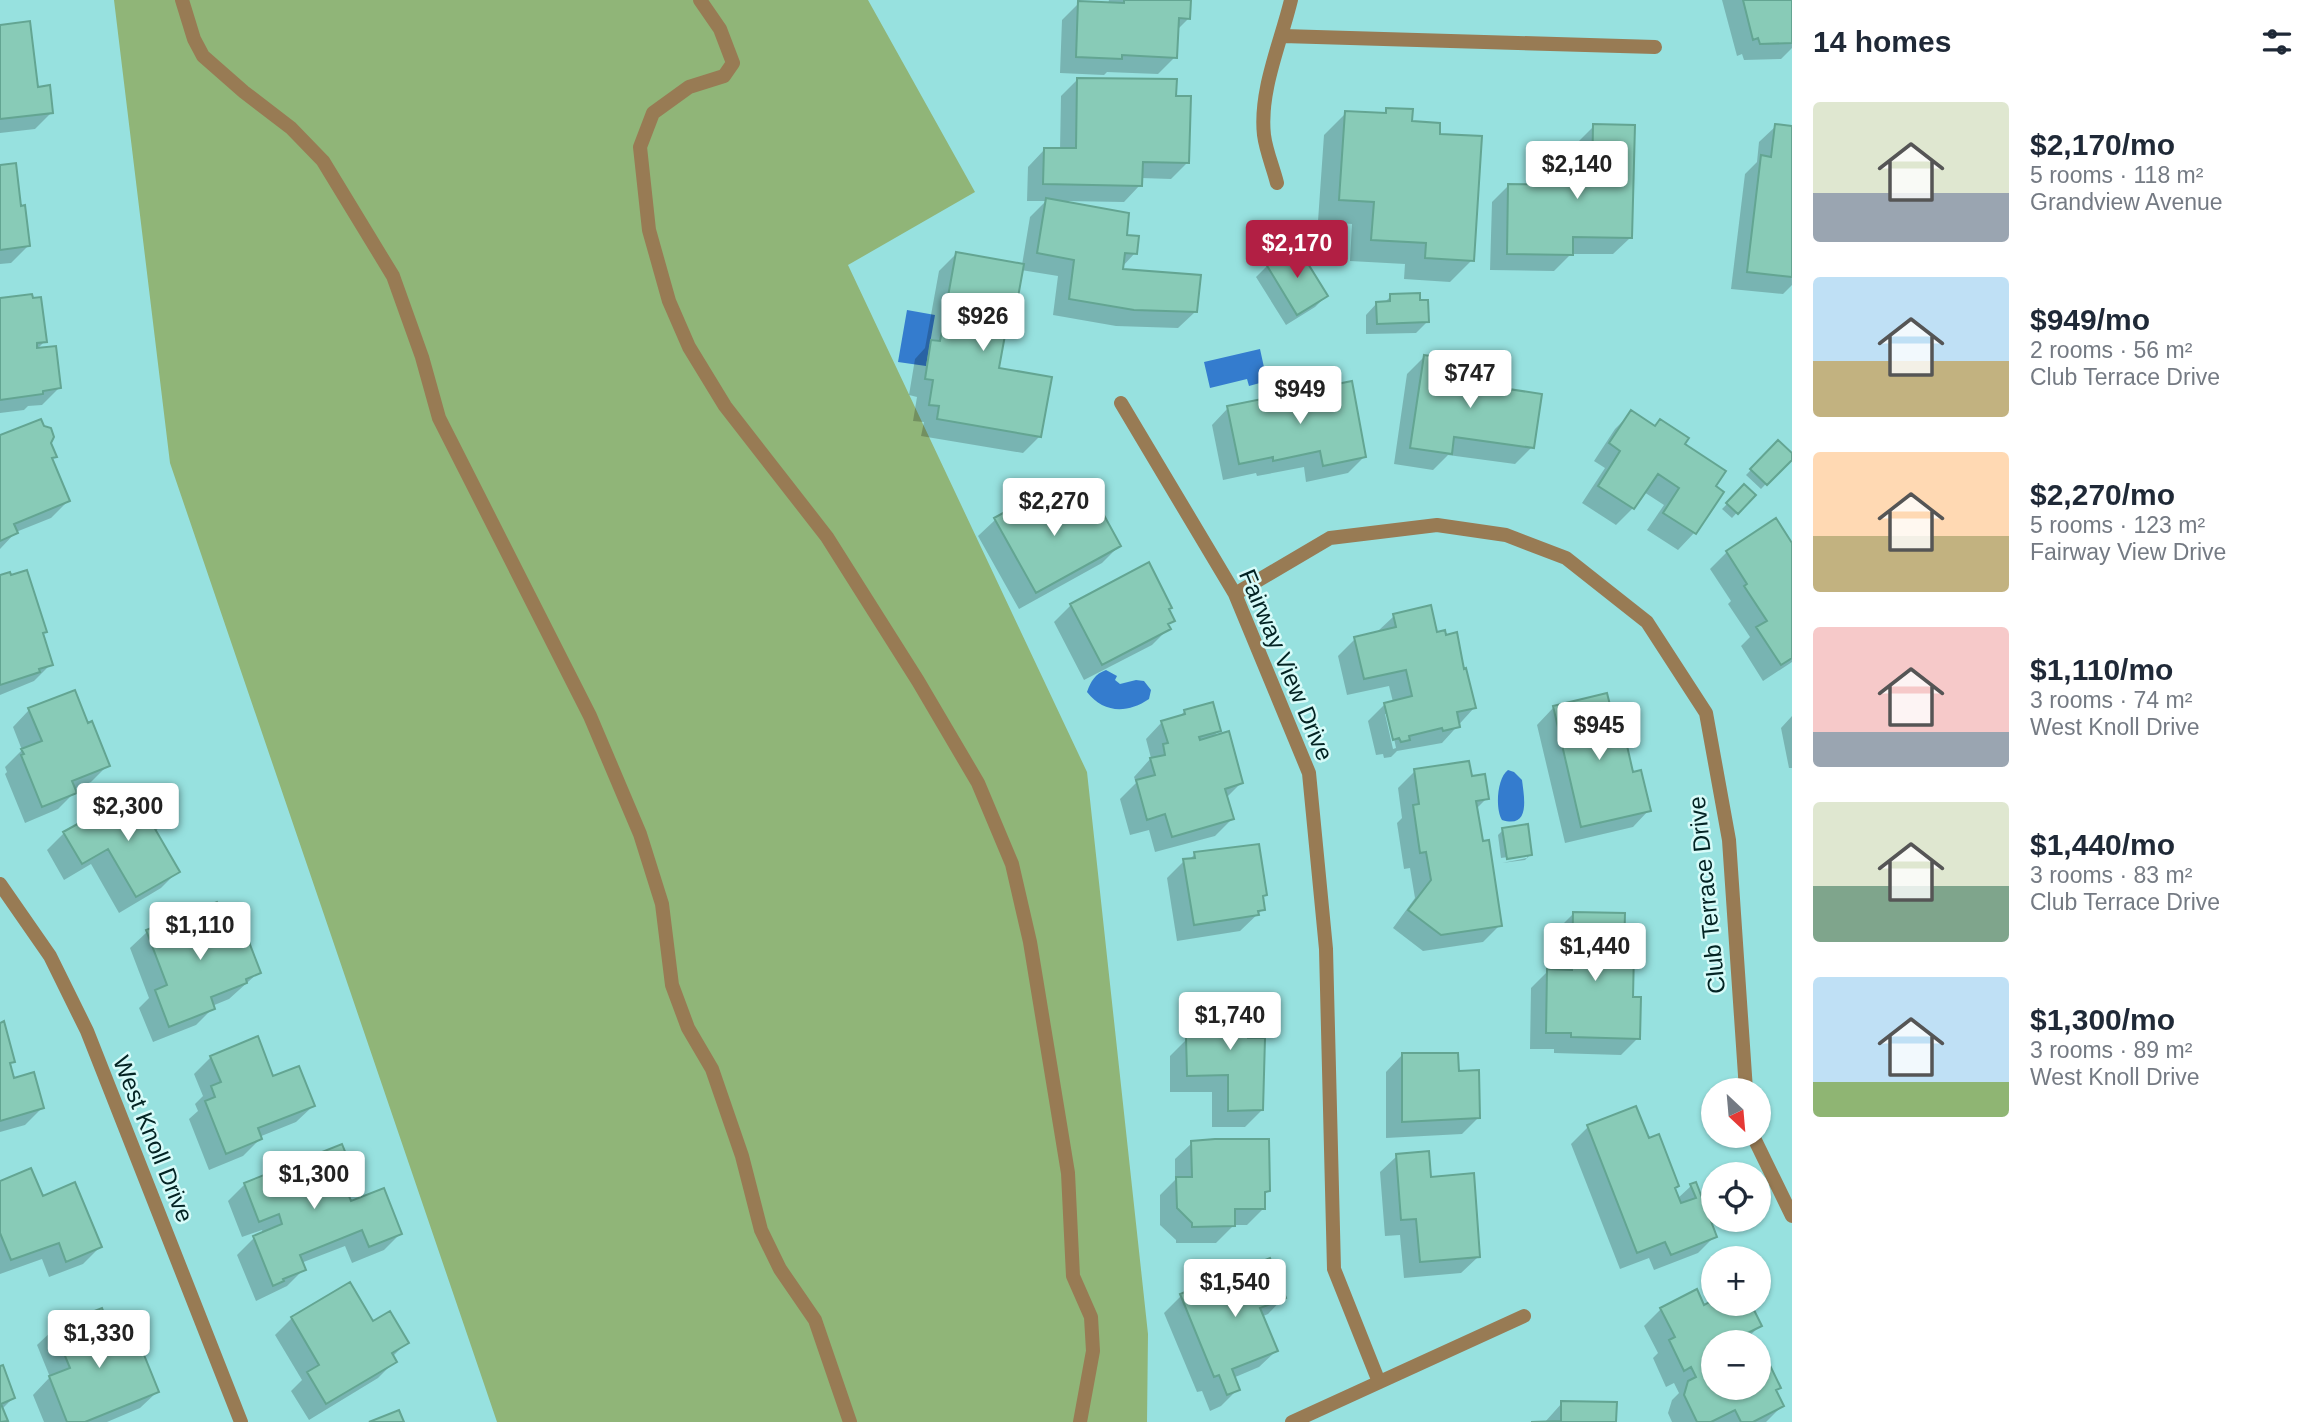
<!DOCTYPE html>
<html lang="en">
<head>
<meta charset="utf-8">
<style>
	:root { --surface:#fff; --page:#f6f6f7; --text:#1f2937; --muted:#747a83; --accent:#b21f44 }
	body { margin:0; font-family:Arial,sans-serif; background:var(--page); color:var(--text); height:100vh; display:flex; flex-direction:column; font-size:26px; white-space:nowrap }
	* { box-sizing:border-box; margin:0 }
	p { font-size:23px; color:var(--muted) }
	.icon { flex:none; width:38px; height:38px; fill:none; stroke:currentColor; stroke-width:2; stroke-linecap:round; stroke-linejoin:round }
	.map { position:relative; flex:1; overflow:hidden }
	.panel { display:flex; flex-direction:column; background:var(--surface); width:525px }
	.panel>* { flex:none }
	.needle { width:46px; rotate:154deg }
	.tools { position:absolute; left:1701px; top:1078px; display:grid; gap:14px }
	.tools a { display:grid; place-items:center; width:70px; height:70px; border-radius:50%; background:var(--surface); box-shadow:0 2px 5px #0004; font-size:35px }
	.price { position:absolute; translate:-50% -60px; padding:0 16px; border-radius:7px; background:#fff; color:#222; font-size:23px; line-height:46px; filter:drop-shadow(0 2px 4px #0008) }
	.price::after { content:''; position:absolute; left:50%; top:42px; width:21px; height:16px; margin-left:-10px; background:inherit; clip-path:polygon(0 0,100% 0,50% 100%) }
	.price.on { background:var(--accent); color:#fff }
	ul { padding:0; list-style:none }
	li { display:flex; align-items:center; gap:21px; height:175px; padding:0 21px }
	li span { display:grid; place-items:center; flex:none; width:196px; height:140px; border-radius:7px; color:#555 }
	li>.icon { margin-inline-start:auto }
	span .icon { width:84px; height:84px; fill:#fffc; stroke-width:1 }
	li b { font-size:30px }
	h2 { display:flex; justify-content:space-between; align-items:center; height:84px; padding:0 21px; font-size:30px }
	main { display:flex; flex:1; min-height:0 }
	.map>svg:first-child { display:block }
	.green { fill:#90b578 }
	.water { fill:#347cce }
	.shadow { fill:#0003; fill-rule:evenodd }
	.building { fill:#88cbb7; stroke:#63a592; stroke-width:2 }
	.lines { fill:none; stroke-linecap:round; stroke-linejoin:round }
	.service { stroke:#987b54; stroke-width:14 }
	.minor { stroke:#987b54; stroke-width:14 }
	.labels { text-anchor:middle; stroke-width:5; stroke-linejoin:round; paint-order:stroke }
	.street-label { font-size:24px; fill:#032323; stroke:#d7fbf9 }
</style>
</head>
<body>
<main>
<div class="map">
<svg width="1792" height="1422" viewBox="0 0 1792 1422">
	<rect width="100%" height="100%" fill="#97e1df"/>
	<path class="green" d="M114,0H868L975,192L848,265L1087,772L1148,1334L1147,1422H497L170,463Z"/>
	<path class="water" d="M907,310L935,315L926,366L898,362Z
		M1260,349L1267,381L1249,386L1247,379L1210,388L1204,362Z
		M1106,670L1117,676L1115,680L1120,684L1136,680L1144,681L1151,690L1149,699C1127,714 1103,713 1087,692C1091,681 1095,674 1106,670Z
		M1508,770L1514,772L1522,780C1524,797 1531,829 1502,820C1495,809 1497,778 1508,770Z"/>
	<path class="shadow" d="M1109,0H1190L1189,18L1177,30L1175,57L1158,74L1107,72L1104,75L1060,73L1062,20L1079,3L1108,4Z
		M1722,0H1792V48L1781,59L1744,60L1742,54L1737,56Z
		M0,27L52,112L35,129L0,133Z
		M1078,79L1175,98L1188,162L1171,179L1141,178L1140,185L1124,202L1065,201L1064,203L1125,236L1135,253L1122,267L1121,271L1195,312L1178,328L1116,326L1053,315L1058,276L1021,270L1014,308L1007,315L997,370L1040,436L1023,453L921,436L924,422L913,421L917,397L909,395L915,359L925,348L939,271L956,254L1022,265L1030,217L1046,201H1027L1028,167L1044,150H1060L1061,96Z
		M1387,110L1438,135L1472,260L1450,282L1404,279L1405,264L1350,261L1352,224L1318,221L1324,135L1346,113L1382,115Z
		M1594,126L1630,238L1613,254H1571L1554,271L1490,270L1492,202L1509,185L1576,186L1577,143Z
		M1776,126L1792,127V285L1783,294L1731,289L1745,174L1757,162L1759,142Z
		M0,167L19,208L28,246L11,263L0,264Z
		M1267,266L1326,296L1315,307L1286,325L1256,277Z
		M1391,296L1418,302L1427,322L1416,333L1366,334V315L1377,303H1384Z
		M0,300L45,341L36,350L59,388L42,405L28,406L24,410L0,413Z
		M1424,357L1532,447L1515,464L1448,455L1433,470L1394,464L1407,374Z
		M1228,408L1365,456L1348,473L1306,482L1304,467L1257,476L1256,473L1223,480L1212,425Z
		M1632,412L1654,427L1660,421L1713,487L1722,492L1694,533L1678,550L1647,530L1664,505L1644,492L1633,508L1616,525L1582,503L1605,468L1594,461L1615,429Z
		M0,437L55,456L51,460L68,501L51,518L16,532L0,549Z
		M1778,442L1792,457L1761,489L1746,475Z
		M1744,487L1753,495L1732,518L1722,509Z
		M995,520L1075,524L1119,546L1102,563L1019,609L978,536Z
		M1792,546V662L1763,681L1741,646L1750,637L1728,604L1731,601L1710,569L1727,552Z
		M0,577L45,631L41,635L51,664L34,681L0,695Z
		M1071,605L1167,610L1172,621L1167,626L1168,629L1152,645L1084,680L1054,622Z
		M1394,616L1436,634L1474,708L1442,743L1397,751L1391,757L1384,758L1383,754L1376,755L1368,721L1385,704L1393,702L1389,686L1347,695L1338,656L1355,639L1377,632ZM1385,714H1389L1396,748L1393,749Z
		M1553,708L1614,731L1649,810L1633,827L1565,843L1537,725Z
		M29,710L87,725L108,765L91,782L74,789L75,792L58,809L25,823L5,774L7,772L5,767L22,750L13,727Z
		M1185,711L1219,731L1211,738L1241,783L1226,798L1232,819L1215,836L1155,852L1149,830L1130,835L1120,799L1136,783L1134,777L1151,758L1146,739L1162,722L1178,718Z
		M1792,716V768H1789L1781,728Z
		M1415,771L1470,778L1487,798L1476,809L1500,925L1483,942L1423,951L1393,928L1415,898L1410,868L1404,869L1397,823L1402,818L1398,788Z
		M117,817L165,821L155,832L178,871L161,888L119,913L91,864L64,880L47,850L64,833Z
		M1503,830L1530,855L1525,860L1502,863L1527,858V854L1501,858L1498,835Z
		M1195,854L1265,895L1261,898L1263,909L1240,931L1177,941L1167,878L1184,861H1188Z
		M216,904L227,932L259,972L229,999L212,1006L213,1008L196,1025L153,1042L139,1008L149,998L130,948L147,932Z
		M1574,913L1622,954L1638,1038L1621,1055L1554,1053V1049H1530L1531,988L1548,971H1556L1557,930Z
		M1208,996L1246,1040L1262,1110L1245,1127H1212V1092H1170V1056L1187,1039H1192V1013Z
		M0,1024L13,1061L9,1066L12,1080L42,1108L25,1125L0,1132Z
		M1402,1055L1457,1073L1478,1118L1462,1134L1386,1138V1072Z
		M211,1057L272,1078L313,1106L296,1122L259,1137L260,1139L243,1156L209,1170L189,1119L198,1111L195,1104L203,1096L194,1074Z
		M1588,1127L1648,1140L1677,1199L1691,1186L1715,1236L1698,1253L1654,1270L1649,1258L1620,1269L1571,1144Z
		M1192,1143L1268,1191L1264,1195V1208L1247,1225H1234L1216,1243H1176V1240L1160,1225V1195L1175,1180V1159Z
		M1397,1156L1430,1178L1478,1257L1461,1273L1404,1278L1400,1235L1385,1236L1380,1172Z
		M352,1174L342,1184L350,1203L400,1234L384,1250L352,1263L345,1246L301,1263L304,1269L287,1286L256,1301L237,1255L254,1238L263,1234L262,1230L242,1237L228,1201L245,1184Z
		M0,1183L42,1198L100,1247L83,1264L49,1277L42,1259L0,1274Z
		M1181,1296L1284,1297L1268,1314L1261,1317L1276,1351L1259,1367L1233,1378L1238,1389L1221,1406L1210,1411L1202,1391L1197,1392L1164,1313Z
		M1713,1302L1749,1304L1760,1326L1743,1342H1713V1388H1759V1357L1763,1355L1779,1388L1775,1391L1782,1406L1766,1422H1672L1668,1413L1672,1400L1679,1393L1674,1383L1666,1387L1653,1358L1658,1353L1644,1326L1661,1309L1704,1307Z
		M292,1318L373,1323L407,1342L392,1357L395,1361L378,1378L309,1420L291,1391L302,1380L275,1335Z
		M54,1329L117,1350L157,1392L140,1408L107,1422H44L33,1395L50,1377L37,1345Z
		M0,1368L13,1398L2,1409L4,1422H0Z
		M1562,1403L1615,1422H1545Z"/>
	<path class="building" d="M1124,0H1191L1190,19L1179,18L1177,58L1122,55V59L1076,57L1078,1L1124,3Z
		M1743,0H1792V43L1760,44L1758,38L1753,40Z
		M30,21L38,87L50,85L53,113L0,119V25Z
		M1077,78L1177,79L1176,96H1191L1189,163L1143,162L1142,186L1043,184L1044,148H1076Z
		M1386,108L1413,109L1412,121L1440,123V134L1482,136L1474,261L1425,258L1426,243L1371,240L1374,202L1339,200L1345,111L1386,113Z
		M1593,124L1635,125L1632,238L1573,237V255L1507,254L1508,184L1592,185Z
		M1775,124L1792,126V277L1747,272L1761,155L1771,157Z
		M16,163L21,206L25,205L30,246L0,250V165Z
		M1046,198L1129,213L1127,235L1139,236L1137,254L1125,253L1123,269L1201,275L1197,312L1134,310L1069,299L1074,260L1037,253Z
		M1297,246L1328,296L1297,315L1266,264Z
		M956,252L1024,264L1016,308H1010L999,368L1052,377L1041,437L937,419L939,406L929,405L933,380L925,379L931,340L940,341Z
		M1420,293V300H1428L1429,322L1377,324L1376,302L1390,301V294Z
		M32,294L33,298L41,297L47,342L37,343V348L56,346L61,388L43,391V394L0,400V298Z
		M1424,355L1470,362L1468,383L1542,394L1534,448L1454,437L1452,454L1410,448Z
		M1352,381L1366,457L1323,466L1320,451L1273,461V457L1239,464L1227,406Z
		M1631,410L1655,426L1660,419L1689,438L1685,444L1726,471L1716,486L1724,492L1696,534L1663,513L1679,488L1658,474L1634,509L1598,486L1620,451L1609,443Z
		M41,419L44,426L51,428L54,437L51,443L57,457L52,458L70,501L14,524L18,533L0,541V435Z
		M1778,440L1792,453V460L1767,485L1750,469Z
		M1744,484L1756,495L1738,514L1726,503Z
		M1054,485L1076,522L1100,508L1121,546L1036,593L994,518Z
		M1776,518L1792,543V658L1781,665L1756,627L1767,621L1744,586L1747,584L1726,551Z
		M1149,562L1172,608L1169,609L1175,621L1168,624L1171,629L1102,665L1070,604Z
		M27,570L47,632L43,633L53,665L39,669L40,672L0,685V575L10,572L11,575Z
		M1431,605L1437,632L1445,630L1446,635L1457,632L1464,669L1466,668L1476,708L1457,712L1460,727L1443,731L1442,728L1409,736L1410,740L1401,742L1399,738L1393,740L1384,703L1412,696L1406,670L1364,679L1354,637L1396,627L1393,614Z
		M75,690L88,723L92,721L110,766L72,781L77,793L42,807L21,755L24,754L21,749L42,741L28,708Z
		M1607,693L1616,729L1623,728L1633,772L1641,770L1651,811L1581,827L1553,706Z
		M1213,702L1221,731L1199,737L1200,740L1229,731L1243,783L1225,789L1234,819L1172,837L1165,814L1147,820L1136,780L1155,775L1150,758L1165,755L1163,744L1168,743L1161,721L1185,714L1184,710Z
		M1469,761L1472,776L1485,774L1489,799L1476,801L1483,841L1489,840L1502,926L1441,935L1408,910L1431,880L1426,852L1420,853L1413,805L1419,804L1414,769Z
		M153,795L168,822L155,829L180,872L136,897L108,849L82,864L63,832L112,805L118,815Z
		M1528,824L1532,855L1507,859L1502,828Z
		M1259,844L1267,895L1263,896L1265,910L1258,911L1259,915L1194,925L1183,859L1195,858L1194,852Z
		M217,902L228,930L242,924L261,973L246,979L247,983L211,997L215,1009L169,1027L155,990L167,985L146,930Z
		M1573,912L1625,913L1624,952H1634L1633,997H1641L1640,1039L1571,1037V1033H1546L1547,969L1572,970Z
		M1208,994H1248V1038H1265L1263,1110L1228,1111V1075L1187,1076L1186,1037H1208Z
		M4,1021L15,1062L10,1063L14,1078L34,1072L44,1108L0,1121V1023Z
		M258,1036L273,1076L299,1066L315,1106L258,1128L262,1139L226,1154L205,1101L215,1097L211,1086L221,1082L210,1056Z
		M1402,1053H1458L1459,1071L1479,1070L1480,1118L1402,1122Z
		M1636,1106L1649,1138L1659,1134L1679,1186L1675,1188L1681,1203L1696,1198L1690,1184L1696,1182L1717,1237L1671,1255L1665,1242L1637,1253L1587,1125Z
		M1215,1139H1269L1270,1191L1265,1192V1209H1235V1226L1192,1227V1223L1177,1208L1176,1177H1192L1191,1141Z
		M342,1144L354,1174L342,1179L351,1201L384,1188L402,1234L369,1247L362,1230L300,1255L306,1270L283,1279L284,1281L273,1286L253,1236L282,1224L279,1214L259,1222L244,1183Z
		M1429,1151L1431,1177L1474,1173L1480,1257L1420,1262L1416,1219L1401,1220L1396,1154Z
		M31,1168L43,1196L75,1182L102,1247L66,1262L59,1243L11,1260L0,1233V1181Z
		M1270,1258L1286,1298L1260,1308L1278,1351L1232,1369L1240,1390L1227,1395L1219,1375L1214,1377L1180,1294Z
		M350,1282L373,1321L390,1311L409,1343L392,1353L397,1362L326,1404L307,1372L319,1365L291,1317Z
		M1697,1289L1704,1305L1713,1300V1304H1751L1762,1326L1729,1342H1713V1388H1759V1355L1764,1353L1781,1388L1776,1390L1784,1406L1753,1422H1741L1735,1410L1711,1422H1697L1684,1395L1688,1381L1696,1377L1691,1367L1684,1371L1669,1340L1675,1337L1660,1308Z
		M102,1308L118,1348L138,1340L159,1392L85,1422H67L49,1376L70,1368L53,1327Z
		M3,1365L15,1398L1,1404L8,1421L0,1422V1366Z
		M1561,1401L1617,1402L1616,1422H1531L1561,1421Z
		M399,1410L404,1422H369Z"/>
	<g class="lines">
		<path class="service" d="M182,0L194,39L203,56L244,92L291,128L323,161L393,276L422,357L439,418L590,716L640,834L662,904L672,985L688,1028L712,1069L742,1156L761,1230L780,1269L815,1320L850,1422
			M700,0L720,29L733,63L724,76L689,87L653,113L640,147L649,230L669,301L689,347L725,406L827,537L918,681L978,783L1012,864L1030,942L1068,1173L1073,1276L1091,1317L1093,1351L1080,1422"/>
		<path class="minor" d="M1283,36L1655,47
			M1277,183C1273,167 1266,151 1264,135C1259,91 1281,42 1291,0
			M1121,403L1235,594L1309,773L1326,949L1334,1269L1379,1382
			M1235,594L1330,538L1437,525L1506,535L1566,558L1647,622L1706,713L1729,840L1746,1090
			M0,884L50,956L87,1031L241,1422
			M1753,1136L1792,1216
			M1292,1422L1524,1316"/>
	</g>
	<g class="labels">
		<g class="street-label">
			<text transform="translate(1286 665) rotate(67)" y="8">Fairway View Drive</text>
			<text transform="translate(1707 895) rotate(-96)" y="8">Club Terrace Drive</text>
			<text transform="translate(153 1139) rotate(68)" y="8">West Knoll Drive</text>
		</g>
	</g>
</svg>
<div class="tools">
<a><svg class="needle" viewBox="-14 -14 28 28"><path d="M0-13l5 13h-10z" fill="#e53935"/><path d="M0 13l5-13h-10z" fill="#747a83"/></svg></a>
<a><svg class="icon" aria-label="locate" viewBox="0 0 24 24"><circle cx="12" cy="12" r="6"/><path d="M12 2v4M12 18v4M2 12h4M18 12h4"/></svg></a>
<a>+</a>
<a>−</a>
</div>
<b class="price" style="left:1577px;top:201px">$2,140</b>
<b class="price on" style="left:1297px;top:280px">$2,170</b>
<b class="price" style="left:983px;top:353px">$926</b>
<b class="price" style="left:1470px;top:410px">$747</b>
<b class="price" style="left:1300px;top:426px">$949</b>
<b class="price" style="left:1054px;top:538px">$2,270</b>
<b class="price" style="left:1599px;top:762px">$945</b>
<b class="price" style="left:128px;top:843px">$2,300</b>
<b class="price" style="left:200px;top:962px">$1,110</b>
<b class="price" style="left:1595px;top:983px">$1,440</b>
<b class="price" style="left:1230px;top:1052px">$1,740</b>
<b class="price" style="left:314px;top:1211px">$1,300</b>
<b class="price" style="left:1235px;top:1319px">$1,540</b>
<b class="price" style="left:99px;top:1370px">$1,330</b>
</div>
<section class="panel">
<h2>14 homes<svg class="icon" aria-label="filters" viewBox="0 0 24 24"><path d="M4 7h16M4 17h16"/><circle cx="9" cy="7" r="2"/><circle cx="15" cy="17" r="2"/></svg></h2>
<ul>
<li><span style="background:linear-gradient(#dfe7d0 65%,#9aa5b1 0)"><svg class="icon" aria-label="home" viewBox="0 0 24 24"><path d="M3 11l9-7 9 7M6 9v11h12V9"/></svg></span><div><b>$2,170/mo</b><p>5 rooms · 118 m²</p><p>Grandview Avenue</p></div></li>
<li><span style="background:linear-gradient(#bfe0f5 60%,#c2b280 0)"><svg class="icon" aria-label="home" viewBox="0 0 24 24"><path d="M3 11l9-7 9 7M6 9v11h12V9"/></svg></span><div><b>$949/mo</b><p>2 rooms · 56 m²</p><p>Club Terrace Drive</p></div></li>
<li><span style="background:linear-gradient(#ffd9b3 60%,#c2b280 0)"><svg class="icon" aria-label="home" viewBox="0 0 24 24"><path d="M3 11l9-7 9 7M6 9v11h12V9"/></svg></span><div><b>$2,270/mo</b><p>5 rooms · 123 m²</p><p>Fairway View Drive</p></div></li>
<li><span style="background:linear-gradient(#f6c9c9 75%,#9aa5b1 0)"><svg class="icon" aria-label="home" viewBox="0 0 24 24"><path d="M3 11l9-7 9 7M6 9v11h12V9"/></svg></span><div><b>$1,110/mo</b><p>3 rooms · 74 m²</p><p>West Knoll Drive</p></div></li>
<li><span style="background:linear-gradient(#dfe7d0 60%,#7fa58c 0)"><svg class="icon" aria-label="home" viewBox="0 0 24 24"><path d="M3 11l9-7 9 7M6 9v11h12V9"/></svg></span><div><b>$1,440/mo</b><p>3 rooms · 83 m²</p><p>Club Terrace Drive</p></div></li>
<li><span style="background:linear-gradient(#bfe0f5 75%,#8fb573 0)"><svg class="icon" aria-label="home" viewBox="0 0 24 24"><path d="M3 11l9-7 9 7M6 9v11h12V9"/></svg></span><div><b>$1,300/mo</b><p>3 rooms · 89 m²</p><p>West Knoll Drive</p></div></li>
</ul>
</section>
</main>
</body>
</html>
